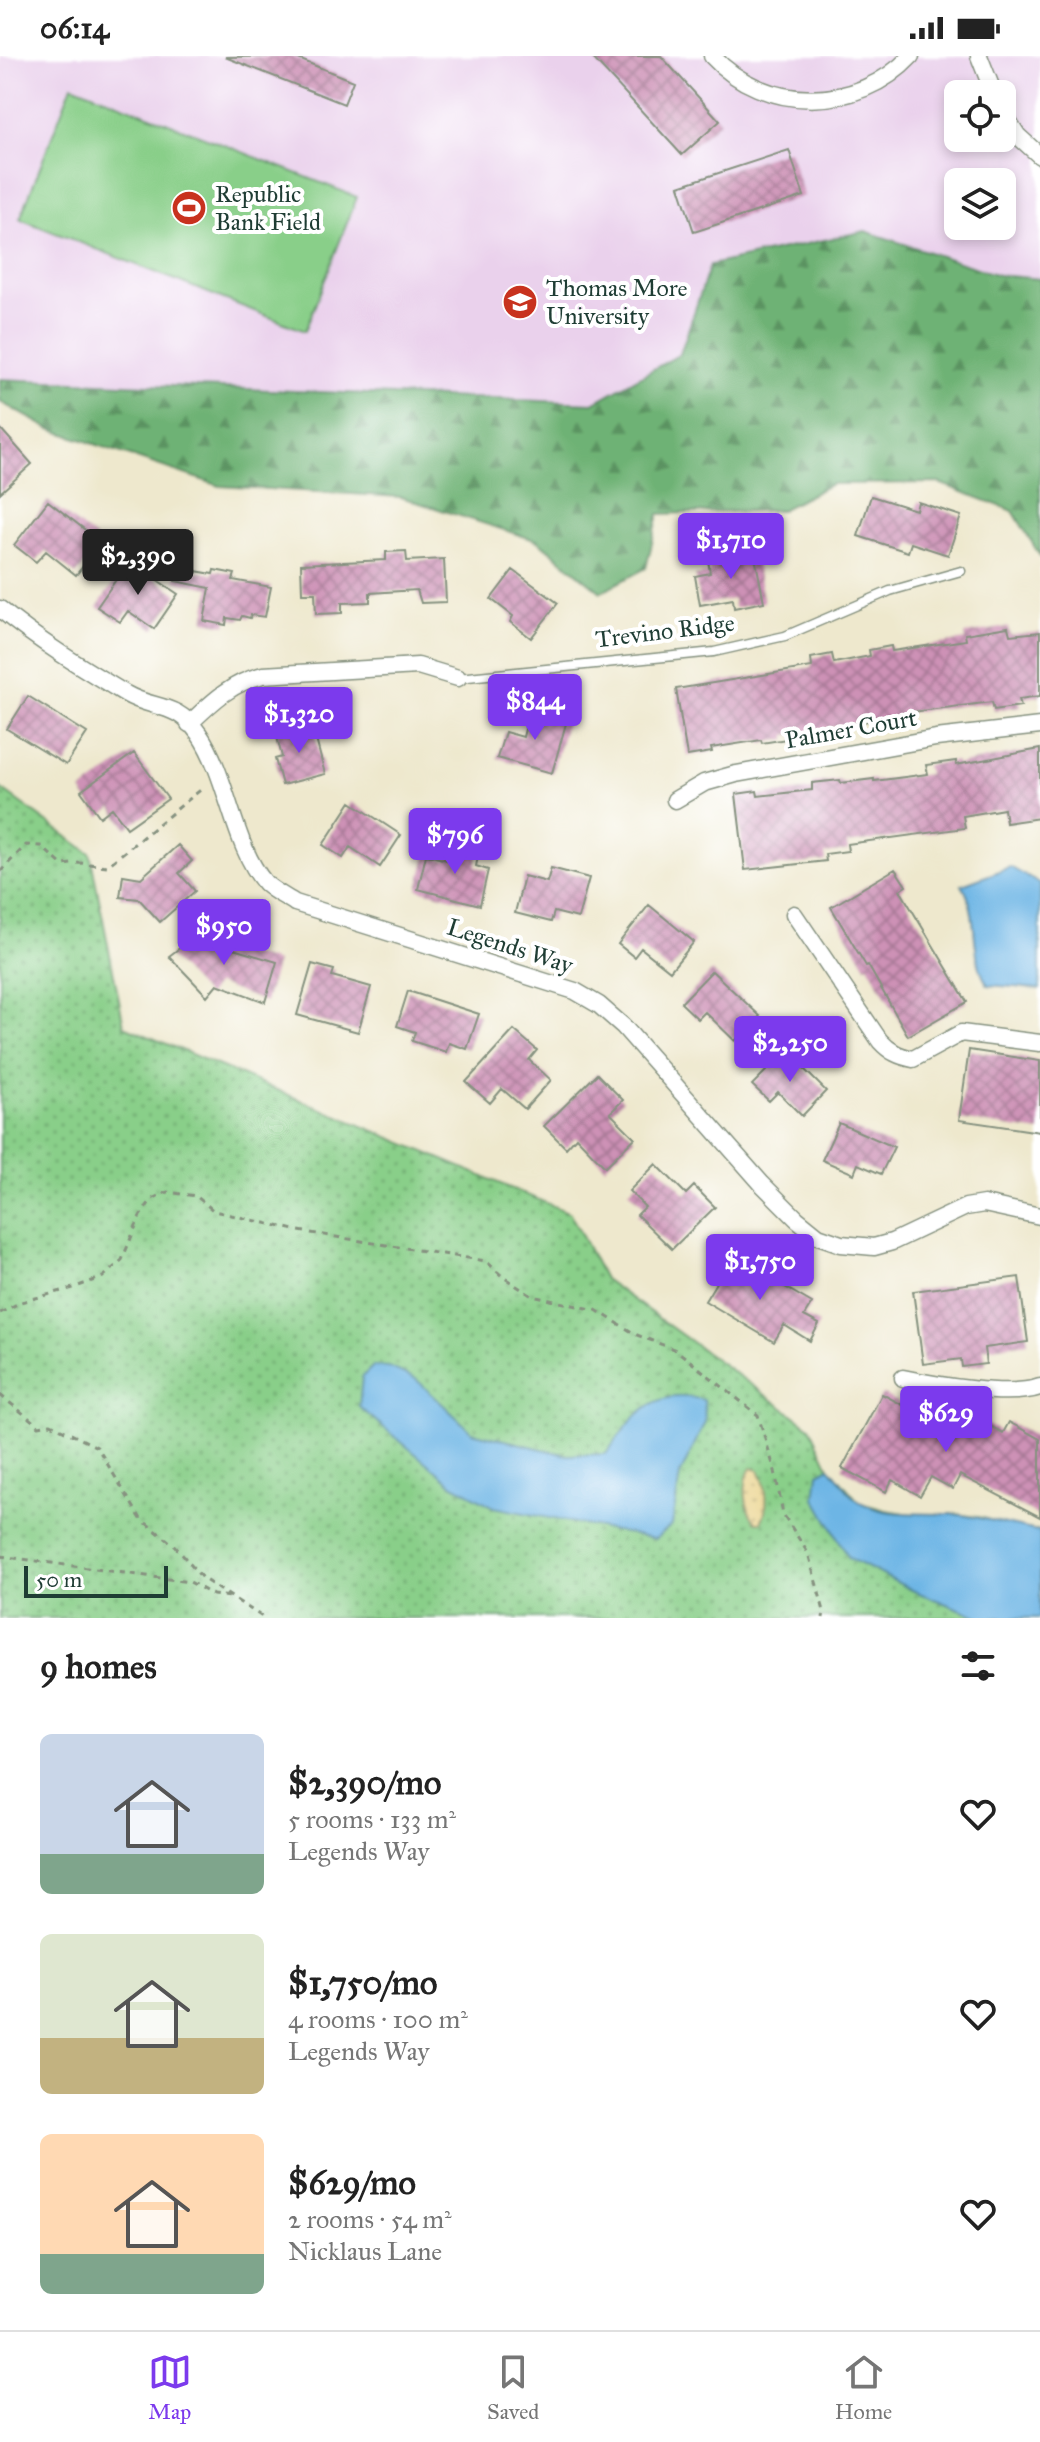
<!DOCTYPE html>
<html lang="en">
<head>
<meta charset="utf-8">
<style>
	:root { --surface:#fff; --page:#f6f6f6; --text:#222; --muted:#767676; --line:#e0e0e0; --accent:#7c3aed }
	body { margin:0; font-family:"IM FELL Great Primer",serif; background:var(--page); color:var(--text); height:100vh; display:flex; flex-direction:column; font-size:30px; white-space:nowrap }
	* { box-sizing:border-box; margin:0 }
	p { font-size:26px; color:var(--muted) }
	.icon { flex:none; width:44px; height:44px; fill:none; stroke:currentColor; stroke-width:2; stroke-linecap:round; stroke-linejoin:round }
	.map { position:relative; height:1562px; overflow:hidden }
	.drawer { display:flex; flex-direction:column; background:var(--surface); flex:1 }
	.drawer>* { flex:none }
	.controls { position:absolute; left:944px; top:24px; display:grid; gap:16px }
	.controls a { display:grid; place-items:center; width:72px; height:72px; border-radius:12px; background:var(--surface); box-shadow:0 4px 12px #0003; font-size:40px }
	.scale { position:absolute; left:24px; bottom:20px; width:144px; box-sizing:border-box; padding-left:8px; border:4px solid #1f3d34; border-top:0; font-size:22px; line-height:28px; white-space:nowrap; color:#1f3d34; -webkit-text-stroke:6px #fff; paint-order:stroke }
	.price { position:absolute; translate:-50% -68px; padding:0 18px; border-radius:8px; background:var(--accent); color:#fff; font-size:26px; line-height:52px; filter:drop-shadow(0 2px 4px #0008) }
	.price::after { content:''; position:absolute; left:50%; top:48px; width:24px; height:18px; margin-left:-12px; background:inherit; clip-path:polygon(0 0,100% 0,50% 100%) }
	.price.active { background:#222; color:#fff }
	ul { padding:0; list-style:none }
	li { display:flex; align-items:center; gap:24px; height:200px; padding:0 40px }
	li span { display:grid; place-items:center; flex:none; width:224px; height:160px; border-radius:12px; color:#555 }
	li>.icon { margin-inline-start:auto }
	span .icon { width:96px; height:96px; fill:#fffc; stroke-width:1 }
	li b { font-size:34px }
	h2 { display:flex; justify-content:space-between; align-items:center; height:96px; padding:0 40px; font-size:34px }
	.status { display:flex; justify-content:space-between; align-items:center; height:56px; padding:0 40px; background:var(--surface); direction:ltr }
	.status svg { height:22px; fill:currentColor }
	.tabs { display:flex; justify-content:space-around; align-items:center; height:112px; border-top:2px solid var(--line); background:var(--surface); font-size:22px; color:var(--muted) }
	.tabs a { display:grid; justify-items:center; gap:4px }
	.tabs .active { color:var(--accent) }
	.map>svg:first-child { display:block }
	.built { fill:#ead1ec; fill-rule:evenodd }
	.grass { fill:url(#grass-dots); stroke:#54865e; stroke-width:2 }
	.forest { fill:url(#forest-firs); stroke:#467854; stroke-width:2 }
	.sand { fill:url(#sand-dots); stroke:#868c69; stroke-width:2 }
	.pitch { fill:#89cf89; stroke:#54865e; stroke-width:2 }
	.water { fill:#6db5e5; stroke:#46798c; stroke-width:2 }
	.building { fill:url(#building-cross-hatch) }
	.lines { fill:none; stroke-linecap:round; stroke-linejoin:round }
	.service-casing { stroke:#869280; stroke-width:11 }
	.minor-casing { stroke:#869280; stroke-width:19 }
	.path { stroke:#869280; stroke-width:3; stroke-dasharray:6 6; stroke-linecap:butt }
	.service { stroke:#fff; stroke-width:8 }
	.minor { stroke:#fff; stroke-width:16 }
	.labels { text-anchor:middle; stroke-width:8; stroke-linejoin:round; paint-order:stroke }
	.poi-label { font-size:24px; fill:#1f3d34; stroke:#fff; text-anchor:start }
	.street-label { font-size:24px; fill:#1f3d34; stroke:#fff }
</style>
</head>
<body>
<div class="status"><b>06:14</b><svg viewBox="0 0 49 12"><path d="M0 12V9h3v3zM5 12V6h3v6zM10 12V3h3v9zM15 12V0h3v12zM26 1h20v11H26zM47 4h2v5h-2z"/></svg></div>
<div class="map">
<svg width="1040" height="1562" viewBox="0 0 1040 1562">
	<defs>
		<pattern id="grass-dots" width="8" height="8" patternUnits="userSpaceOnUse" patternTransform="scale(2)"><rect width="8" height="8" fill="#89cf89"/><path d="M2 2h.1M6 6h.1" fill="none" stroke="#6fa971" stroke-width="1.8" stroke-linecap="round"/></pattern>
		<pattern id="forest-firs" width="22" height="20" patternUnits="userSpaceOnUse" patternTransform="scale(2)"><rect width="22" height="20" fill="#6eb275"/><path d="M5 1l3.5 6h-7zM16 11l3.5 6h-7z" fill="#5a9261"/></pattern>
		<pattern id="sand-dots" width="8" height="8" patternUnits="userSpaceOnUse" patternTransform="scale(2)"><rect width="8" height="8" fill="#eeda9e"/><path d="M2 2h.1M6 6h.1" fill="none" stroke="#ccbc89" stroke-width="1.8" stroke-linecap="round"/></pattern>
		<pattern id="building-cross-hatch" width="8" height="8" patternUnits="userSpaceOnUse" patternTransform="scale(2)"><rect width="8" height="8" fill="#cd91b6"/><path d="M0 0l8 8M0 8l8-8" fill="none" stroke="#a67895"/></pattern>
	</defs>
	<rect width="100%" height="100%" fill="#fff"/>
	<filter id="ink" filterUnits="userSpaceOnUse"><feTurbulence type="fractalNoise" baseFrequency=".0125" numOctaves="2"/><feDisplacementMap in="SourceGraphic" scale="16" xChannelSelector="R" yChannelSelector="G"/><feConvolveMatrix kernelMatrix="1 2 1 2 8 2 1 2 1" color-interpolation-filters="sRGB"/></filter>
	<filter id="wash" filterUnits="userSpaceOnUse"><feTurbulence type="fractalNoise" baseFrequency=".006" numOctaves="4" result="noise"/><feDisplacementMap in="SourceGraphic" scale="32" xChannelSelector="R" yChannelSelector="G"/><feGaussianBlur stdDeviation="1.8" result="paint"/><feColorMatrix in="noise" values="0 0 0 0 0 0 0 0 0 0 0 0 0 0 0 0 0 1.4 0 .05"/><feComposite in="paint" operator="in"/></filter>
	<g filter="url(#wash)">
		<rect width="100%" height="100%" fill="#eee8cd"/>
		<path class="built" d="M0,0H1040V366L0,323ZM958,38H1002V82H958ZM958,126H1002V170H958Z"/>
		<path class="grass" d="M0,732L90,797L124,970L570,1157L604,1223L810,1371L829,1411L860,1447L886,1454L918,1459L956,1458L983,1462L1010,1471L1040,1475V1562H0Z"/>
		<path class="forest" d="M865,175L998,219L1040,223V500L1013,455L939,427L831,428L781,454L659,458L646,512L601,536L538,485L401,441L220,430L50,373L0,346V323L593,347L680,298L710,209Z"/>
		<path class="sand" d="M751,1412L759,1414C767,1430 770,1450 761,1466H756C744,1454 742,1426 751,1412Z"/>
		<path class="pitch" d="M72,29L357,141L305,275L20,163Z"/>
		<path class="water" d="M1010,811L1040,828V933L988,929C968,900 981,859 962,829Z
			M373,1310L389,1311L416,1323L472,1376L567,1399L606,1398C633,1361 652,1330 704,1344L705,1366L680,1419L672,1469L655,1483L494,1451L452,1428L359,1351L362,1321Z
			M829,1411C840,1421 849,1441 862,1447C892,1463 929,1455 961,1459C988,1462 1013,1471 1040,1475V1562H982L914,1535L849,1502L815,1442L818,1417Z"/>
		<g id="blocks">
			<path class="building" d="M291,0L353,25L344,48L225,1Z
				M591,0H661L720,65L682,99Z
				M789,94L804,140L694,176L679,130Z
				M0,372L32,408L0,437Z
				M871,440L916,454L918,446L961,460L948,499L911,487L908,496L858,480Z
				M48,445L102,487L76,519L46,495L36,506L14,489Z
				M406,495L407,505L444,503L446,546L421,547L417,534L370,537V546L342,547V557L316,558L315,537H302L301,508L386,504V496Z
				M754,496L764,546L734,552L733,543L700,549L695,520L710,517L708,504Z
				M129,505L178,538L154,573L128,555L120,566L97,551Z
				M178,512L213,518L214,514L235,518L233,524L271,531L265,561L251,559L250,562L242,560L240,564L227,562L226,569L204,565L210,532L175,525Z
				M513,514L558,547L531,582L510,566L513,560L491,543Z
				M1008,571L1010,579L1040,576V640L1019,643L1021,650L994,654L992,646L903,657L904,664L881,668L880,663L787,679V683L762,687L761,684L711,692L712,696L687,700L676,633L812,611L811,602L832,598L834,607L870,600L869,594L891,590L892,595L966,584L965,578Z
				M28,640L87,677L66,709L7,673Z
				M530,653L567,664L552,717L497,702L505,676L523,681Z
				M312,668L325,718L282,729L275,703L282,701L276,677Z
				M1040,693V762L1006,767L1004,753L963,760L965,772L847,788L848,795L825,798L826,805L745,814L736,738L757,735L758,740L812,734V727L840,724L841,727L874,723V725L928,718L926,709L956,705V709Z
				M134,697L168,743L127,772L112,752L100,761L81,735Z
				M351,746L401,779L380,811L350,791L343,802L323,789Z
				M178,789L192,805L179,817L195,835L160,866L139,843L120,841L123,819L141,822Z
				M451,789L479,796L476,810L488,814L480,849L418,833L426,799L447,804Z
				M551,812L589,822L578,862L554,856L551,866L515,857L524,820L547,826Z
				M895,813L906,830L900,834L967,946L908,980L868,909L866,910L831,851Z
				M649,849L694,886L670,915L641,892L634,901L618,888Z
				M206,872L233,893L277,906L265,946L217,928L207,940L169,900Z
				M312,908L334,914L332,920L371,931L358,976L297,959Z
				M712,915L760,960L735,985L705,956L698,963L681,947Z
				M408,935L479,958L467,993L449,987L446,996L412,985L415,976L397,970Z
				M514,974L537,994L529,1004L551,1024L525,1053L502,1033L490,1047L466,1026Z
				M969,994L1040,1005V1076L959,1064Z
				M786,995L826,1035L802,1060L778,1036L769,1045L752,1029Z
				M597,1018L623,1044L610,1057L635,1082L605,1111L576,1081L566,1092L544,1070Z
				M839,1067L894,1091L881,1118L858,1108L854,1118L822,1104Z
				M656,1108L686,1138L694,1130L715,1151L672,1193L637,1159L645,1151L629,1135Z
				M732,1200L812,1247L804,1260L819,1268L810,1285L784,1269L774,1286L705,1245Z
				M1019,1221L1028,1286L984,1292L986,1308L962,1311L961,1303L923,1308L913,1235Z
				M882,1338L927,1362L932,1354L964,1372L971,1360L1003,1377L1009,1366L1040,1383V1461L960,1419L953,1433L931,1421L920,1440L892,1424L886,1436L842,1412Z"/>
		</g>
	</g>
	<g filter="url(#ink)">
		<use href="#blocks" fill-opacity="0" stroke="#869280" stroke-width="2"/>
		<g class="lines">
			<defs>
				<path id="service" d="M458,622L714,596L785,580L890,535L961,515"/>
				<path id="minor" d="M712,0C764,57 858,57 911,0
					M979,0L994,38
					M1002,55L1018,80L1040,100
					M0,553C38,585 83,612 126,638C153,654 176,645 199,678C228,720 233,790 265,827C273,835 286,841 295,847L575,935L599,949L623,970L762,1128L797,1163L818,1180L841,1188L874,1191L892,1186L966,1151L984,1148L1040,1160
					M189,668C212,646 231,627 263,619L418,610L458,622
					M675,744L704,727L736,718L936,682L1040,670
					M794,858L880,985C890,996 899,1000 913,1003L961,977L1040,987
					M903,1322C936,1329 1009,1342 1040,1331"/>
			</defs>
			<use href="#service" class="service-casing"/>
			<use href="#minor" class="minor-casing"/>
			<path class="path" d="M0,816L26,789L41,790L62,809L80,807L107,810L204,731
				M0,1257L21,1246L73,1232L103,1221L122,1204L140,1160L152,1143L167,1136L196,1140L214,1155L299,1175L486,1205L503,1221L532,1240L596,1254L637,1279L676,1294L758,1359L775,1415L783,1458L808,1497L824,1555L823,1562
				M0,1339L39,1370L51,1368L97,1391L141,1463L174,1489L202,1522L264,1562
				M0,1500L190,1526L213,1539L231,1541"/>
			<use href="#service" class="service"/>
			<use href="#minor" class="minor"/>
		</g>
	</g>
	<defs>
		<symbol id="stadium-disc" viewBox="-11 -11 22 22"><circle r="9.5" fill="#c8321e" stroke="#fff"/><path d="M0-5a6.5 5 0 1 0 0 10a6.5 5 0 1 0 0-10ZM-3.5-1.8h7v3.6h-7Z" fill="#fff"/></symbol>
		<symbol id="university-disc" viewBox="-11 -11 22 22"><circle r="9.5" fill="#c8321e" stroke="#fff"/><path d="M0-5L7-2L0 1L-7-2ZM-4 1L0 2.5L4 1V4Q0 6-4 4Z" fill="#fff"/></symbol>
	</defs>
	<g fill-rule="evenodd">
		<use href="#stadium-disc" x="169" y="132" width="40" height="40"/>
		<use href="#university-disc" x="500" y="226" width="40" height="40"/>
	</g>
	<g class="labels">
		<g class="poi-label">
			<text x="215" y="146">Republic<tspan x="215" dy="28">Bank Field</tspan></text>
			<text x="546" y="240">Thomas More<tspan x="546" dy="28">University</tspan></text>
		</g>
		<g class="street-label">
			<text transform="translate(665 575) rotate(-7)" y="8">Trevino Ridge</text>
			<text transform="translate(851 673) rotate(-10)" y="8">Palmer Court</text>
			<text transform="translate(510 890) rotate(18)" y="8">Legends Way</text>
		</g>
	</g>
</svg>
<div class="controls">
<a><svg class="icon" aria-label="locate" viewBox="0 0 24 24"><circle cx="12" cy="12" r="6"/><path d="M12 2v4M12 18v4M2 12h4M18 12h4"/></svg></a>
<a><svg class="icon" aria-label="layers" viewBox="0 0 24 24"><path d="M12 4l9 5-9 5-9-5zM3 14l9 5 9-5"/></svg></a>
</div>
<div class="scale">50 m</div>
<b class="price" style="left:731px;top:525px">$1,710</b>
<b class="price active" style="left:138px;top:541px">$2,390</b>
<b class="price" style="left:535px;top:686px">$844</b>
<b class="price" style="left:299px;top:699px">$1,320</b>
<b class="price" style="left:455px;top:820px">$796</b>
<b class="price" style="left:224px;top:911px">$950</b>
<b class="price" style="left:790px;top:1028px">$2,250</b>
<b class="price" style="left:760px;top:1246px">$1,750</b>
<b class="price" style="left:946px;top:1398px">$629</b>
</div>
<section class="drawer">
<h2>9 homes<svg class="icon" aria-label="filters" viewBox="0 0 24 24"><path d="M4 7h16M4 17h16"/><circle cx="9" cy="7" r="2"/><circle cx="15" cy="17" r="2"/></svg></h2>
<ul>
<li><span style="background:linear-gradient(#c9d6e8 75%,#7fa58c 0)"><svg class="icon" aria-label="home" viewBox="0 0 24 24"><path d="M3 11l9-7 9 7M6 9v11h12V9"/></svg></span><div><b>$2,390/mo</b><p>5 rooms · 133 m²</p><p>Legends Way</p></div><svg class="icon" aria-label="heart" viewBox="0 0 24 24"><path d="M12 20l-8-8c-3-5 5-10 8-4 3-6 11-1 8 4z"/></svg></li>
<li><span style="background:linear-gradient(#dfe7d0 65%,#c2b280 0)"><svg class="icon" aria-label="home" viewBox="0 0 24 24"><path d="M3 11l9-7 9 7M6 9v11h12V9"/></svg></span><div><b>$1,750/mo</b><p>4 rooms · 100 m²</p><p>Legends Way</p></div><svg class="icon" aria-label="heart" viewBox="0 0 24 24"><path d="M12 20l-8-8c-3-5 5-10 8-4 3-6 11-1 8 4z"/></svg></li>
<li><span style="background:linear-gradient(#ffd9b3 75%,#7fa58c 0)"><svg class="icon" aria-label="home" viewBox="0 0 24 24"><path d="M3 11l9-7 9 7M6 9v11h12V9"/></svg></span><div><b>$629/mo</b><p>2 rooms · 54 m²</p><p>Nicklaus Lane</p></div><svg class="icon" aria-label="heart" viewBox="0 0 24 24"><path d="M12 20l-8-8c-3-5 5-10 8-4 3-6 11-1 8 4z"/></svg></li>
</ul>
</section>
<nav class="tabs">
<a class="active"><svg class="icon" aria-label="map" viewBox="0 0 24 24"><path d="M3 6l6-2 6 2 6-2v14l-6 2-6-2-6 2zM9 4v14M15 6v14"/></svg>Map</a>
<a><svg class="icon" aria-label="saved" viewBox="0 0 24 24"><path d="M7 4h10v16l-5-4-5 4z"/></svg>Saved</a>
<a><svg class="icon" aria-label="home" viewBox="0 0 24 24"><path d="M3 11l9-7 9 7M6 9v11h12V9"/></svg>Home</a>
</nav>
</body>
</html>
